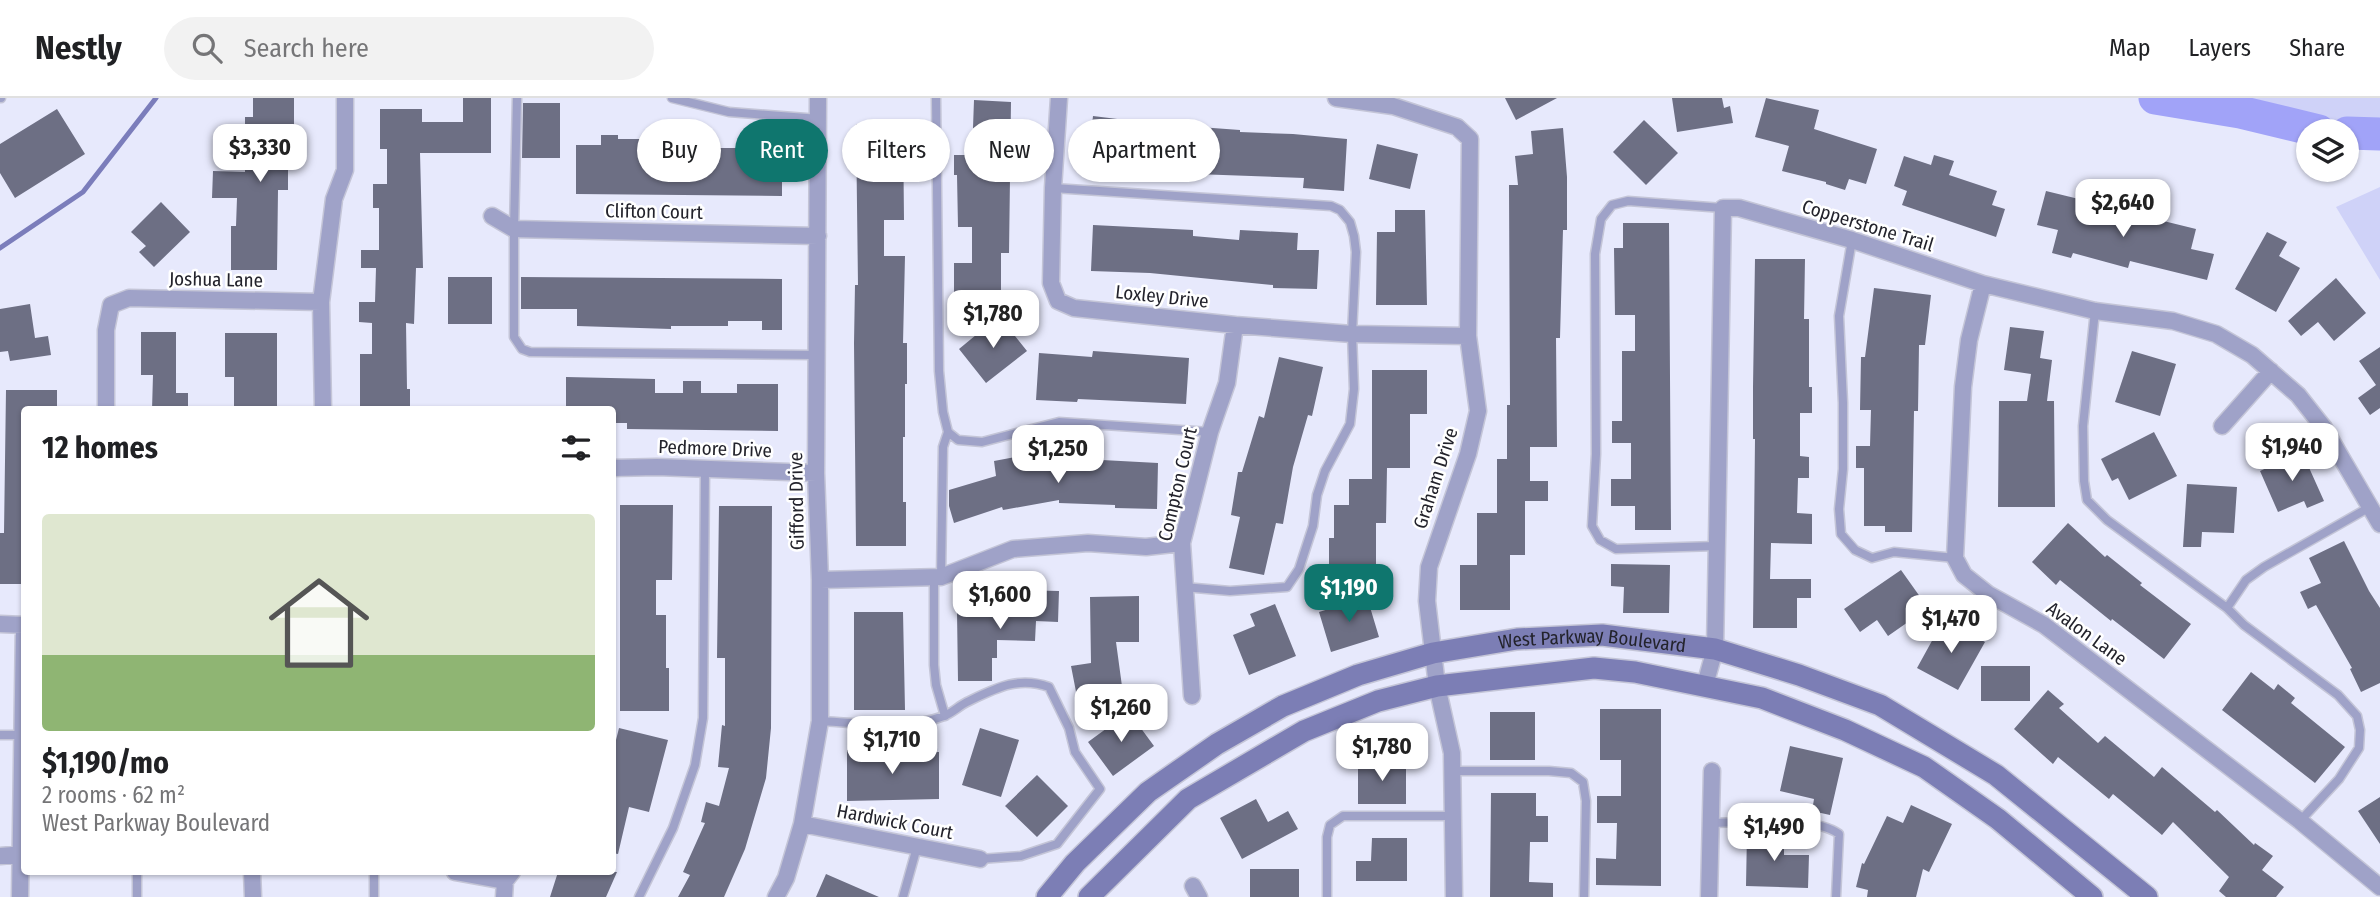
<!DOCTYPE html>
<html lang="en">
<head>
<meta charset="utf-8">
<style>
	:root { --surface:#fff; --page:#f2f2f2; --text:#202124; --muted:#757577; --line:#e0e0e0; --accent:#0f766e }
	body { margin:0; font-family:"Fira Sans Condensed",sans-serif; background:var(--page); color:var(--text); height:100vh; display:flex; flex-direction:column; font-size:26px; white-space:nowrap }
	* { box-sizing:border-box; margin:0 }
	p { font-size:23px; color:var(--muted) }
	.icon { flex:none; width:38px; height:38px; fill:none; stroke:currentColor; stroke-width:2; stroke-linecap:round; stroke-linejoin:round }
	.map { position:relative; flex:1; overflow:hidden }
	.panel { position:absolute; left:21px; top:308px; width:595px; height:469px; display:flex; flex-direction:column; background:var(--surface); border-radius:7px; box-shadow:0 2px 5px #0004 }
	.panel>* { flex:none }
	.banner { position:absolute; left:637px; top:21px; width:665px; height:63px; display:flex; gap:14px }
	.controls { position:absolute; left:2296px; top:21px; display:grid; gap:14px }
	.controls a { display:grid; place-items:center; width:63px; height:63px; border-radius:50%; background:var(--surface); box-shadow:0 2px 5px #0004; font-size:35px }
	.price { position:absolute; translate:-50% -60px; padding:0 16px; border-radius:14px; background:#fff; color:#222; font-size:23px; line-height:46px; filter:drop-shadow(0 2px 4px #0008) }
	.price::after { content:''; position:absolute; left:50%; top:42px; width:21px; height:16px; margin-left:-10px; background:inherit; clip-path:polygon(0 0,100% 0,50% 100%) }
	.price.active { background:var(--accent); color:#fff }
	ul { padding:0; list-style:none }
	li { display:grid; align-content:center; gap:14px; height:371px; padding:0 21px }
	li span { display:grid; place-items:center; height:217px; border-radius:7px; color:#555 }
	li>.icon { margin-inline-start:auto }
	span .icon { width:126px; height:126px; fill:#fffc; stroke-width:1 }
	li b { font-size:30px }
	h2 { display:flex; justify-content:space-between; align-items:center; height:84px; padding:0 21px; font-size:30px }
	.pill { padding:0 24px; border-radius:32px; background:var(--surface); box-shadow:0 2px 5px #0004; font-size:24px; line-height:63px }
	.pill.active { background:var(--accent); color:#fff }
	header { display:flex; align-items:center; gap:42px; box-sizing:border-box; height:98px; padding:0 35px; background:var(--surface); border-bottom:2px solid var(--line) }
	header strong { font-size:33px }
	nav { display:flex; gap:38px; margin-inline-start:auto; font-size:24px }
	.search { width:490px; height:63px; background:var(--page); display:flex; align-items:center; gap:18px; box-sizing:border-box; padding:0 24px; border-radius:38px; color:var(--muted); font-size:26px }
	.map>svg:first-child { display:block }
	.green { fill:#cfd2f8 }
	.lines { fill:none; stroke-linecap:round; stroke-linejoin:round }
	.stream { stroke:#7b7dbb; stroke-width:5 }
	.river { stroke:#a1a3f8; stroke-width:33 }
	.building { fill:#6d6f84 }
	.lane-casing { stroke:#c4c5d7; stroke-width:11 }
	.street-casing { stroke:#c4c5d7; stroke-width:19 }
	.secondary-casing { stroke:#c4c5d7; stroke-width:24 }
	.lane { stroke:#9fa2c8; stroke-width:8 }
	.street { stroke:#9fa2c8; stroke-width:16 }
	.secondary { stroke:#7c7eb5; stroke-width:21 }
	.labels { text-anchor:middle; stroke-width:5; stroke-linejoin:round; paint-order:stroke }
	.street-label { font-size:19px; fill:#23232c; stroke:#fff }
</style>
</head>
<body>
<header>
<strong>Nestly</strong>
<div class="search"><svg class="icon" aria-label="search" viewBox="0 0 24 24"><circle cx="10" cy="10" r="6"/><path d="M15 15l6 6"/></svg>Search here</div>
<nav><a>Map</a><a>Layers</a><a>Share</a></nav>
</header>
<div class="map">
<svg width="2380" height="799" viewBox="0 0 2380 799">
	<rect width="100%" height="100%" fill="#e7e9fc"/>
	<path class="green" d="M2155,0H2380V36L2316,33L2240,14Z
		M2380,89V182L2336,109Z"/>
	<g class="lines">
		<path class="stream" d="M0,150L83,94L156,0"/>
		<path class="river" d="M2155,0L2240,14L2319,33
			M2347,35L2380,36"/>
	</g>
	<path class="building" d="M253,0H294V61H288V92H278L277,172H231V128H236L237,100H212L213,73L245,74V19H253Z
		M463,0H491V55H420L423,170H416L414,226L406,225L407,291H410V312H360V256H372V225L359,224V204H375L376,170H361V152H379V110H373V86H387V51H380V11H422V24H463Z
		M1505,0H1557L1516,22Z
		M1672,0H1722L1724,10L1730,8L1733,25L1677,34Z
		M1766,0L1819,12L1814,31L1877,51L1866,86L1849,81L1845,92L1826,86V84L1782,73L1789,48L1755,39Z
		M974,2L1011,4L1009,155H1001V204H954V165H972V129H958L957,77H954V57H972Z
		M523,5H560V60H522Z
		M57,11L85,56L15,100L0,75V46Z
		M1093,18L1198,31L1199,29L1240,32V34L1293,36L1347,41L1344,93L1303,90L1304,80L1195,76L1196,69L1129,60L1128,73L1110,72L1111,56L1089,54Z
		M1644,22L1678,55L1646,87L1613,54Z
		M856,26H903L904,122H884V158H905L903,245H907V286H905V339H903V404H906V448H856L854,245L855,187H858Z
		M1563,30L1567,79V132H1563L1560,240H1556L1557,349H1530V383H1548V403H1525V457H1510V512H1460V467H1477V415H1497V361H1507V307H1510L1509,87H1518L1515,58L1533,56L1531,33Z
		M601,37H618V41H650V66H688V39H712V50H740V45H782V98L576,96V47H601Z
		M1377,46L1418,56L1410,91L1369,81Z
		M1934,57L1954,63L1949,77L1997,93L1992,107L2005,111L1996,139L1902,107L1907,93L1894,88L1904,58L1931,67Z
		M2046,93L2087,103L2083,118L2124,128L2127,114L2196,131L2191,151L2214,156L2207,182L2130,163L2128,170L2073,155L2071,160L2052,155L2058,132L2037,127Z
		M161,104L190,134L154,169L139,154L146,148L131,134Z
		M1395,112H1425L1427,207H1376L1377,134H1395Z
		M1623,125H1669L1671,432H1635V408H1611V381H1631V345H1612V323H1622V253H1635V217H1615L1614,150H1623Z
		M1093,127L1193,132V138L1239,142L1240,132L1298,135L1297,152H1319L1317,191L1273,190V187L1150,175L1091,173Z
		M2267,134L2287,144L2279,158L2300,170L2276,214L2235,191Z
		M1755,161H1805L1804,221H1809V289H1812V315H1800V358L1809,359V380H1798L1797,415L1812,416V446L1771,445L1770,481H1811V500H1797V530H1753L1755,341H1753V289Z
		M448,179H492V226H448Z
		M521,179L782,181V232H762V223H728V228H671V231L577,228V211H521Z
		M2336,180L2366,215L2334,243L2318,224L2301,238L2288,223Z
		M1874,190L1931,197L1925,247H1919L1918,313H1914L1912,434H1885V428H1864V370H1856V348H1870L1871,312H1860L1861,259H1865Z
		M30,206L35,240L48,238L51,257L10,263L8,253L0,254V211Z
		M999,218L1027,253L986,285L959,251Z
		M2010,229L2044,233L2040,260L2052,262L2047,303H2054L2055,409H1998L1999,303H2027L2031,276L2004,272Z
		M141,234H176V295H188V312H152L153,277H141Z
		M225,235H277V312H234V279H225Z
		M2380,249V310L2370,317L2358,300L2376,287L2359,263Z
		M1093,253L1189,260L1186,306L1078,301L1077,304L1036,302L1039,255L1092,259Z
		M2132,253L2176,266L2160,318L2115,304Z
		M1279,259L1323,269L1312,318L1308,317L1293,369L1283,426L1276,425L1264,477L1229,470L1240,419L1231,417L1238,374H1242L1259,318L1264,320Z
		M1372,272H1427V316H1410V370H1387L1386,425H1376V479H1329V440H1334V407H1349V381H1372Z
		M566,279L655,281V295H683V283H701V295H737V286H778V333L627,331V325H612V312H566Z
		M6,292H57V312H24V486H0V435H4Z
		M2154,334L2177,378L2129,402L2118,380L2112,383L2101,361Z
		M2302,354L2324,403L2307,410L2304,403L2278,414L2260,373Z
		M1036,355L1037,359L1102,360V362L1158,365L1157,411L1115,410V407L1059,405V402L1003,412L1002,409L954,425L949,408V392L996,378L994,363Z
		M2187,386L2237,389L2234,435L2202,434L2201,449H2183Z
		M620,407H673L672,482H656V517H666V570H669V613H620Z
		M719,408H772L771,630L766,680L745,751L724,799H678L690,777L683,774L705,725L701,724L706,704L719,708L729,670L718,669L722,627L725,628V560H717Z
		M2068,425L2105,459L2107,457L2142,485L2140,487L2191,526L2164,561L2112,521L2111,523L2060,482L2056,487L2032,464Z
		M2344,443L2369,493L2380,510V585L2361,594L2350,571L2352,570L2316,507L2308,511L2300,494L2321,485L2309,460Z
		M1611,466L1670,467L1669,515H1623L1624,489L1611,488Z
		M1901,472L1928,510L1888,538L1877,522L1860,534L1844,511Z
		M1016,492L1059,493L1058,524L1036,523L1035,543L997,542V560H992V583H958L957,514H1016Z
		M1139,498V544H1116L1124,603L1079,609L1071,568L1091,565L1090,499Z
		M1367,499L1379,539L1331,554L1319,514Z
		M1275,506L1296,558L1249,577L1233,537L1255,528L1250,516Z
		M854,514H903L905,612H854Z
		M1944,521L1985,544L1958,592L1917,570Z
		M1981,568H2030V603H1981Z
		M2251,574L2274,592L2278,586L2295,600L2291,605L2345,649L2315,685L2222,612Z
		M2048,592L2064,606L2059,610L2098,645L2105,638L2154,679L2162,669L2215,714L2217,712L2254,747L2255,745L2273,758L2262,772L2284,789L2276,799H2226L2219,793L2229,779L2173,724L2162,737L2113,696L2109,701L2058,659L2053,666L2014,631Z
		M1600,611H1661V788L1596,787V760L1616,761L1617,725H1597V698H1621V662H1600Z
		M1129,614L1154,648L1113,678L1088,644Z
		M1490,614H1535V662H1490Z
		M619,630L668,642L649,714L629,709L618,756L612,755V658Z
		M980,630L1019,642L1001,699L962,687Z
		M1790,648L1843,660L1830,717L1812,713L1814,701L1780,693Z
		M847,652L939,654V701L847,703Z
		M1358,664H1406V706H1358Z
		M1037,677L1068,708L1037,739L1005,708Z
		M1491,695H1536V718H1548V744H1530L1529,784L1553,785V799H1490Z
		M2380,699V746L2358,713Z
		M1256,701L1268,724L1288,713L1298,731L1242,761L1220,720Z
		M1911,707L1952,726L1929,774L1923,771L1916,799H1867L1868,792L1856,789L1862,765L1864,766L1887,718L1903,725Z
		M1747,734H1784V757H1809L1808,790L1746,788Z
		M1372,740H1407V783H1356V763H1371Z
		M1250,771H1299V799H1250Z
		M558,774H617L606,799H550Z
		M826,776L879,799H816Z"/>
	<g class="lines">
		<defs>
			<path id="lane" d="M0,0H1
				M517,0L514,131V239L522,251L530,254L816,257
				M672,0L729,14L819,21
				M936,0L939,273L943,314L948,334L943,349L941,479
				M1053,90L1331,108L1340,112L1350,124L1354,138L1356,154L1352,236L1354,291L1350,326L1325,373L1317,397L1313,428L1299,471L1287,489L1230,493L1184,489
				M1852,142L1839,218L1843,305V371L1839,411L1841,436L1855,452L1872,460L1894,454L1955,460
				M2095,213L2083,328L2084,383L2087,402L2107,422L2227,510
				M948,334L958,342L982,344L1059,324L1210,334
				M1717,448L1616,451L1600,442L1592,428L1596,356L1595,156L1601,121L1612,107L1628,103L1723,110
				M934,479V567L936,587L945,618
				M820,623C857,625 908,632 944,618C952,615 959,608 967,604C996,590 1018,578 1049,589L1069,630L1075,654L1100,691L1057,746L1021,758L980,761
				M0,637H24
				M1452,673H1549L1571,675L1583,684L1586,703L1584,799
				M2300,723L2339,681L2359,650L2360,632L2357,618L2338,597L2244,527L2227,510L2246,482L2264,469L2370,409
				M1710,725C1743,725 1814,717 1839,736L1836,799
				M374,774V799
				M137,799V774
				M639,799L673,730L695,667L703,620L705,370
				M903,799L917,749
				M1327,799V739L1330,727L1343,718H1453"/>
			<path id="street" d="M1059,0L1053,90L1051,185L1058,203L1074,210L1235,227L1352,236L1468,238
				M1336,0L1393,8L1457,29L1470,41L1468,238L1478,313L1468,356L1429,469L1427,503L1437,588L1452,655L1454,799
				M492,118L514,131L818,138
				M1983,186L1969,242L1963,289L1955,460L1964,477L1988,496L2044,527L2300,723L2380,789
				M106,312V232L111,207L129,200L321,204
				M323,312L321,204L334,101L345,72V0
				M2222,328L2271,273
				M612,370L657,369L816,375
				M820,482L941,479L1013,451L1088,445L1146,449L1182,445
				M0,526L24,527
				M1705,587L1715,551L1723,110H1739L1852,142L1983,186L2095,213L2173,223L2216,236L2252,257L2298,297L2324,330L2380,426
				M1192,598L1182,445L1210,334L1227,285L1235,227
				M802,726L980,761
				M0,758L24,756
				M252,774L253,799
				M455,774L505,783
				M1193,788L1199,799
				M20,799L24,527
				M504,799L505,783L512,774
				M776,799L786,780L802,726L820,623V482L816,375L818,0
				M1709,799L1712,673"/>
			<g id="secondary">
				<path id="s1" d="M1047,799L1075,765L1148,694L1217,646L1283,608L1358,577L1433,555L1517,541L1602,537L1715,551L1799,577L1880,607L1996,677L2147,799"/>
				<path d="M1089,799L1188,701L1304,633L1378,603L1437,588L1594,570L1635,574L1762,600L1845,632L1924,669L1998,721L2092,799"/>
			</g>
		</defs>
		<use href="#lane" class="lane-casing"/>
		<use href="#street" class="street-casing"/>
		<use href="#secondary" class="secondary-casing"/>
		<use href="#lane" class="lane"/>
		<use href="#street" class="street"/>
		<use href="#secondary" class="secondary"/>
	</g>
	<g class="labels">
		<g class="street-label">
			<text transform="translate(654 113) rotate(1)" y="7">Clifton Court</text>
			<text transform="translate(1868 127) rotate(17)" y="7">Copperstone Trail</text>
			<text transform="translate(216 181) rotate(1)" y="7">Joshua Lane</text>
			<text transform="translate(1162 198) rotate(6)" y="7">Loxley Drive</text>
			<text transform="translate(715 350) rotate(2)" y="7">Pedmore Drive</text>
			<text transform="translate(1435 380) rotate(-72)" y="7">Graham Drive</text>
			<text transform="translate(1177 386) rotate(-77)" y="7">Compton Court</text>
			<text transform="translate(796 403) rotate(-91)" y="7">Gifford Drive</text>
			<text transform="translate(2087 535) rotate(36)" y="7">Avalon Lane</text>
			<text dy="7" stroke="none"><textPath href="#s1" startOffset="626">West Parkway Boulevard</textPath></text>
			<text transform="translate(895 723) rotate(11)" y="7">Hardwick Court</text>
		</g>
	</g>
</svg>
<div class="controls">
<a><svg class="icon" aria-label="layers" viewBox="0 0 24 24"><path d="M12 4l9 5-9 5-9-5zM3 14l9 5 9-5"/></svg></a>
</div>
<b class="price" style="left:260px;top:86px">$3,330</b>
<b class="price" style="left:2123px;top:141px">$2,640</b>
<b class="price" style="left:993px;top:252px">$1,780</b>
<b class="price" style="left:2292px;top:385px">$1,940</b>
<b class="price" style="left:1058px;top:387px">$1,250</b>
<b class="price active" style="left:1349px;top:526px">$1,190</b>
<b class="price" style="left:1000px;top:533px">$1,600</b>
<b class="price" style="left:1951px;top:557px">$1,470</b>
<b class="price" style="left:1121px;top:646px">$1,260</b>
<b class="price" style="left:892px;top:678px">$1,710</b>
<b class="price" style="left:1382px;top:685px">$1,780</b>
<b class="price" style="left:1774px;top:765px">$1,490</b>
<div class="banner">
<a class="pill">Buy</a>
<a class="pill active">Rent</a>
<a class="pill">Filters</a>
<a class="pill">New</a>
<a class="pill">Apartment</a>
</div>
<section class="panel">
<h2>12 homes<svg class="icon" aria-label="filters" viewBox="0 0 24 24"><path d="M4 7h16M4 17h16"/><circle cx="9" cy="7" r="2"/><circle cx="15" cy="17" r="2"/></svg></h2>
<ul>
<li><span style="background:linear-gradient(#dfe7d0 65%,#8fb573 0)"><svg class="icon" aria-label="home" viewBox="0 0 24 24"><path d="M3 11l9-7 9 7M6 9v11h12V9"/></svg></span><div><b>$1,190/mo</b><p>2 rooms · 62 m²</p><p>West Parkway Boulevard</p></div></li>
</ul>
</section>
</div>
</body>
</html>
